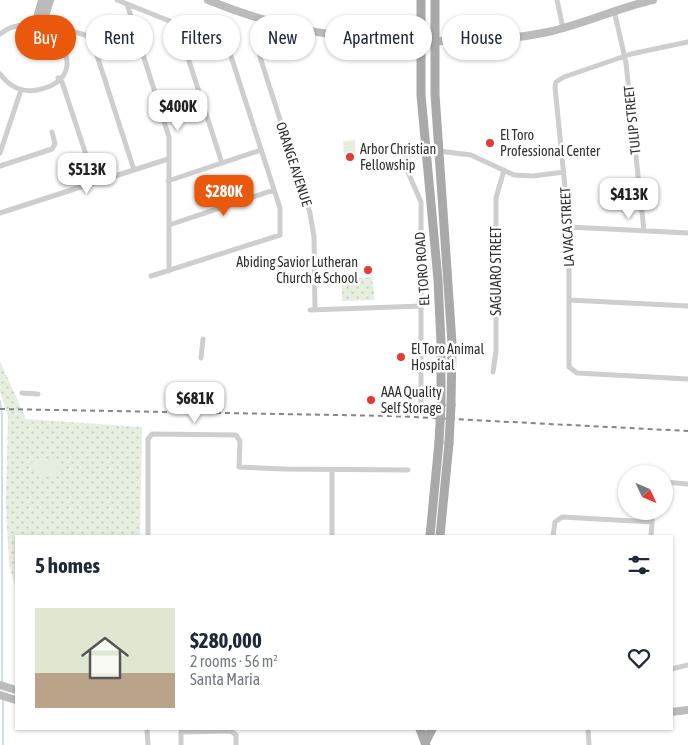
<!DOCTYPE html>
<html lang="en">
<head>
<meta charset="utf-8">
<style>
	:root { --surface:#fff; --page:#f2f2f3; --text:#1f2937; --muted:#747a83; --accent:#ea580c }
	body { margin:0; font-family:"Asap Condensed",sans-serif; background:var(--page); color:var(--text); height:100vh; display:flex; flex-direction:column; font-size:19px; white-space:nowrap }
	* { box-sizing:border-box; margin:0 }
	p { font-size:16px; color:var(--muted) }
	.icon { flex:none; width:28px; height:28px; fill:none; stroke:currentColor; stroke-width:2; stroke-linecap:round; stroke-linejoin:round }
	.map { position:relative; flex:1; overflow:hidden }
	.panel { position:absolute; left:15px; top:535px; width:658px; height:195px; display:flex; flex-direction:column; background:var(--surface); border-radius:0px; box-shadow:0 1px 4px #0004 }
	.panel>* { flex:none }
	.guide { position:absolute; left:15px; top:15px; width:659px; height:45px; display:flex; gap:10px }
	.needle { width:32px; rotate:134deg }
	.buttons { position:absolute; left:618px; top:465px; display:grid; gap:10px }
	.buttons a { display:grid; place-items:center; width:55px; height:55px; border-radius:50%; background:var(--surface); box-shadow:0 1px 4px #0004; font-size:25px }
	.price { position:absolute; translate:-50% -42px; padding:0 11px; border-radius:10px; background:#fff; color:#222; font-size:16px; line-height:32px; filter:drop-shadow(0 1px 2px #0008) }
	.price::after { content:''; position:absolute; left:50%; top:30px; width:15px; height:11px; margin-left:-8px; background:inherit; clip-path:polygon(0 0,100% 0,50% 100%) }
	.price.on { background:var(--accent); color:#fff }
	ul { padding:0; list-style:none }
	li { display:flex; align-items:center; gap:15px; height:125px; padding:0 20px }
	li span { display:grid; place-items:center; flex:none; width:140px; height:100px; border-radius:0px; color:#555 }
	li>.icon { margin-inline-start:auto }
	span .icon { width:60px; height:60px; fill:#fffc; stroke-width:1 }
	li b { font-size:21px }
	h2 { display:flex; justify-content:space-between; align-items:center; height:60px; padding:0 20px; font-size:21px }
	.tag { padding:0 18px; border-radius:22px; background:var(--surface); box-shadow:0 1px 4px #0004; font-size:18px; line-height:45px }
	.tag.on { background:var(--accent); color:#fff }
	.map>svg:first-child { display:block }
	.grass { fill:url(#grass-dots) }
	.pitch { fill:#e6eee0 }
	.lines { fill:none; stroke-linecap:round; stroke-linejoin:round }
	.stream { stroke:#ccdded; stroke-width:2 }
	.street { stroke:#cecece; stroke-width:5 }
	.secondary { stroke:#bbb; stroke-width:8 }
	.primary { stroke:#a9a9a9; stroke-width:9 }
	.rail { stroke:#868686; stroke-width:2; stroke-dasharray:5 4; stroke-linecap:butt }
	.primary-bridge { stroke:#a9a9a9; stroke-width:9 }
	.poi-dot { fill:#e53a36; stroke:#fff; stroke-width:2 }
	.labels { text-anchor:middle; stroke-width:5; stroke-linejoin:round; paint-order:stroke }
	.street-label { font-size:14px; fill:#313131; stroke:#fff }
	.poi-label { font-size:14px; fill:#313131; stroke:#fff; text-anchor:start }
</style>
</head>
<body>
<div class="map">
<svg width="688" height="745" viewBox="0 0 688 745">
	<defs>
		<pattern id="grass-dots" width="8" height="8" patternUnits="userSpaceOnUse" patternTransform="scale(1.25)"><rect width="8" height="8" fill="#e6eee0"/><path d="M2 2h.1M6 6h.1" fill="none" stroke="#c6cdc1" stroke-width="1.8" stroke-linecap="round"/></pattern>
	</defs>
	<rect width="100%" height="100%" fill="#fff"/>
	<path class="grass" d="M372,277L375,300L342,301V279Z
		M0,361L26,419L142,427L140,536H16V590L9,564L6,505L8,416L0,392Z"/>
	<path class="pitch" d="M355,140L356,160H344L343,141Z
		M35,458L45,462L57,460L60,474L54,479L37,473L32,463Z"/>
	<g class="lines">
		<path class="stream" d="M0,401L2,415V683
			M3,745V697"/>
		<path class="street" d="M117,0L227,44L280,208V235L151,276
			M557,0L563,28
			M127,4L169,137V271
			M614,10L626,63L644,231
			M266,21L258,39L260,57L310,213L314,237L315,310
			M177,24L222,163
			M55,26L85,35L92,40L134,170
			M0,34C44,0 104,77 37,90C22,93 9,86 0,74
			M688,42L631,54L564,77L556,82L555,87L569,227V367L577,373L688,379
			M58,78L62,82L95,182
			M439,151L471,155L514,175L533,176L564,172
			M0,153L21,90
			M0,166L52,149L55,144L52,132
			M168,181L261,150
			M0,213L168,159
			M169,225L274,190
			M569,227L688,233
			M569,300L688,306
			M310,310L422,306
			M201,358L203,339
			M493,372L496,351V198L504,170
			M22,393L38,394
			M421,407V202L404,163L408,155L426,152
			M332,470V536
			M664,482L688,484
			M148,536V439L152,434L236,435L240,441L239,467L285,469L408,470
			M553,536L555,522L562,517L652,522
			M651,536L653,511
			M671,669L688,665
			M147,729L148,745
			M588,729L589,745
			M181,745V732L231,731L236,735V745"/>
		<path class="secondary" d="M208,0C291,34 360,42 450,41C483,41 515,39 548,32C584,24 617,8 653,0
			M37,18L42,0
			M44,20L50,0
			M0,685L16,690
			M0,695L16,700
			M671,712L688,710"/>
		<path class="primary" d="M421,0V95L438,280L441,343V405
			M435,0V94L452,343L451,405
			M430,536L439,442
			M440,536L449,443
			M420,729L426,745
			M426,741L432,729"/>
		<path class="rail" d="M0,409L393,416L688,431"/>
		<path class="primary-bridge" d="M439,442L441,405
			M449,443L451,405"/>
	</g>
	<g class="poi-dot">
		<circle cx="490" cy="143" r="5"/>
		<circle cx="350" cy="157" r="5"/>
		<circle cx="368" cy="270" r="5"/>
		<circle cx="401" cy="357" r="5"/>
		<circle cx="371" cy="400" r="5"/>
	</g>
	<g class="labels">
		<g class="street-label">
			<text transform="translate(632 120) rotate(-96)" y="5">TULIP STREET</text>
			<text transform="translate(294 164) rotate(72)" y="5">ORANGE AVENUE</text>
			<text transform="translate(567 227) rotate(-93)" y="5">LA VACA STREET</text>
			<text transform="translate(422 269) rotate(-94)" y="5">EL TORO ROAD</text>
			<text transform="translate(496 271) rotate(-90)" y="5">SAGUARO STREET</text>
		</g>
		<g class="poi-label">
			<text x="500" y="140">El Toro<tspan x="500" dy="16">Professional Center</tspan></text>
			<text x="360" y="154">Arbor Christian<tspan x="360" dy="16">Fellowship</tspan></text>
			<text x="358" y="267" text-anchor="end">Abiding Savior Lutheran<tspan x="358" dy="16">Church &amp; School</tspan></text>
			<text x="411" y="354">El Toro Animal<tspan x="411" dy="16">Hospital</tspan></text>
			<text x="381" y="397">AAA Quality<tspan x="381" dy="16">Self Storage</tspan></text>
		</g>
	</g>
</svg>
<div class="buttons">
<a><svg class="needle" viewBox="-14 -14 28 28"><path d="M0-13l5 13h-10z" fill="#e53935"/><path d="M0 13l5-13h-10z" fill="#747a83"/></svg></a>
</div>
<b class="price" style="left:178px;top:132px">$400K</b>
<b class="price" style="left:87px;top:195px">$513K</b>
<b class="price on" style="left:224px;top:217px">$280K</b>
<b class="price" style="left:629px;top:220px">$413K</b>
<b class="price" style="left:195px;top:424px">$681K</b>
<div class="guide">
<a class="tag on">Buy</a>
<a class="tag">Rent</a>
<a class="tag">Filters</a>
<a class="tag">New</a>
<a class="tag">Apartment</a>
<a class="tag">House</a>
</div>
<section class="panel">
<h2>5 homes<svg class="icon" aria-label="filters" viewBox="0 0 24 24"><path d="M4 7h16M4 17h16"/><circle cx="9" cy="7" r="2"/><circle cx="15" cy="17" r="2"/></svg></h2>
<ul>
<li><span style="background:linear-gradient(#dfe7d0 65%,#b9a48a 0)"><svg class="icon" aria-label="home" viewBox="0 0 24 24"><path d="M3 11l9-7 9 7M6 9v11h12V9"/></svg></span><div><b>$280,000</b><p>2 rooms · 56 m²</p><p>Santa Maria</p></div><svg class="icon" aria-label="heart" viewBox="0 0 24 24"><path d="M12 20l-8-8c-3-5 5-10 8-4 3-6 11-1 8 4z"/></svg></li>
</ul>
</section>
</div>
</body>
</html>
